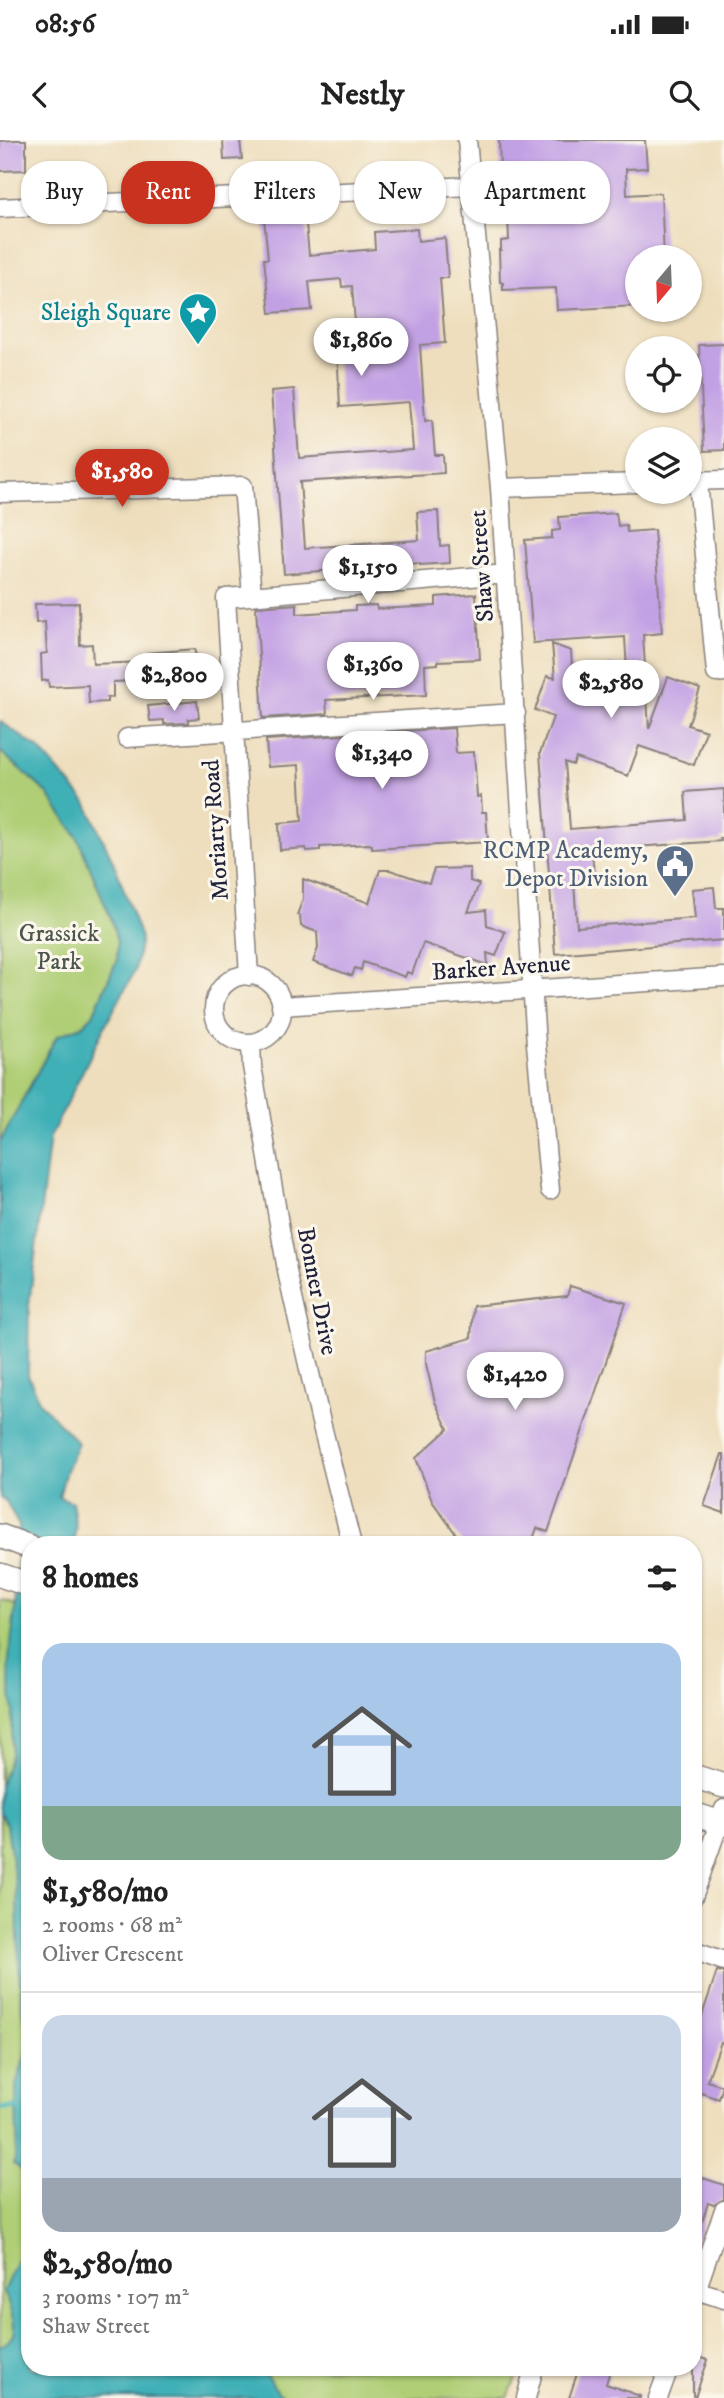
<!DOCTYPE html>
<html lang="en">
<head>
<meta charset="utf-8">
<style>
	:root { --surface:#fff; --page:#f2f2f2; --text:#222; --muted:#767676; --line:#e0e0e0; --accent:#c8321e }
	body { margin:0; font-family:"IM FELL DW Pica",serif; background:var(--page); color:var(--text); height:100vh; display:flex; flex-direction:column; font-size:26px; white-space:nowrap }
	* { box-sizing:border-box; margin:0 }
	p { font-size:23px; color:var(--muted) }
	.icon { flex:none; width:38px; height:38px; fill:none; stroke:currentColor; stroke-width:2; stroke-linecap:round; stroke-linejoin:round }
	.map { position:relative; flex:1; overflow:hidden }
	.panel { position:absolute; left:21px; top:1396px; width:681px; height:840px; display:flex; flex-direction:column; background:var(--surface); border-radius:28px; box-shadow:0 2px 5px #0004 }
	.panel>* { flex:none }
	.guide { position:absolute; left:21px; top:21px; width:682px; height:63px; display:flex; gap:14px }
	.needle { width:46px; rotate:199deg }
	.tools { position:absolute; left:625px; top:105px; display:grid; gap:14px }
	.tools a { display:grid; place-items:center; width:77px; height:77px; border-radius:50%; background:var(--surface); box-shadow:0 2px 5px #0004; font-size:35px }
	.price { position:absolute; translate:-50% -60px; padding:0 16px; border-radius:24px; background:#fff; color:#222; font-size:23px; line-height:46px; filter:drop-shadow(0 2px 4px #0008) }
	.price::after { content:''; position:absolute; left:50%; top:42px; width:21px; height:16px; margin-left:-10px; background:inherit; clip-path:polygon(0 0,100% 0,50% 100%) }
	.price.current { background:var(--accent); color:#fff }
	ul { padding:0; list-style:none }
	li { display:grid; align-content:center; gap:14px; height:371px; padding:0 21px }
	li+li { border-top:2px solid var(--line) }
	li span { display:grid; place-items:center; height:217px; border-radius:21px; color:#555 }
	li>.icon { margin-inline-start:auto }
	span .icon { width:126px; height:126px; fill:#fffc; stroke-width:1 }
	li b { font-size:30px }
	h2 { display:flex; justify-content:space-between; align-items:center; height:84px; padding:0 21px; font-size:30px }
	.tag { padding:0 24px; border-radius:28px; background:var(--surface); box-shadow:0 2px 5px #0004; font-size:24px; line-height:63px }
	.tag.current { background:var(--accent); color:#fff }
	.status { display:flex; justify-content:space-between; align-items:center; height:49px; padding:0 35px; background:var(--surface); direction:ltr }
	.status svg { height:19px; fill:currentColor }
	header { display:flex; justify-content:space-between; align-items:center; height:91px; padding:0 21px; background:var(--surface); font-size:32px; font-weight:700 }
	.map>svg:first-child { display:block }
	.green { fill:#afce75; stroke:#687858; stroke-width:2 }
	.water { fill:#3fb0b7; stroke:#306979; stroke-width:2 }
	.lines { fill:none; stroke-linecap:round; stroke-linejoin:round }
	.stream { stroke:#3fb0b7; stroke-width:5 }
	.building { fill:#c2a0e4 }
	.minor-casing { stroke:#88807c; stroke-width:21 }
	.major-casing { stroke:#88807c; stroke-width:26 }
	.minor { stroke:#fff; stroke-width:18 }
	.major { stroke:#fff; stroke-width:23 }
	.labels { text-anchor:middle; stroke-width:6; stroke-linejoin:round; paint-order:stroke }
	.culture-label { font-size:24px; fill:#0d838f; stroke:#fbf7ec; text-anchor:end }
	.street-label { font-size:24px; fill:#22223b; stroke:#fbf7ec }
	.service-label { font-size:24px; fill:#4e5e75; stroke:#fbf7ec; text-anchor:end }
	.park-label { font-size:24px; fill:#4c564c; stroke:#fbf7ec }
</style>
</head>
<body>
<div class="status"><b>08:56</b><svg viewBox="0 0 49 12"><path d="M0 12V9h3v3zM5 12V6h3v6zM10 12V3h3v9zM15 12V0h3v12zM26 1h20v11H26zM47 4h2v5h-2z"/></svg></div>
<header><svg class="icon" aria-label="back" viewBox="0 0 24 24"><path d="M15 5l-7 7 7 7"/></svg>Nestly<svg class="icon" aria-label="search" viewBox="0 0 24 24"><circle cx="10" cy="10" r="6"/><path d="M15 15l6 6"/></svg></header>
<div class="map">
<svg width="724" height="2258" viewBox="0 0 724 2258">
	<rect width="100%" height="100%" fill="#fbf7ec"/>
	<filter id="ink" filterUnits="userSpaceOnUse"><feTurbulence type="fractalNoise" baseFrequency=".0143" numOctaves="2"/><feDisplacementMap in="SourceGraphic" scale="14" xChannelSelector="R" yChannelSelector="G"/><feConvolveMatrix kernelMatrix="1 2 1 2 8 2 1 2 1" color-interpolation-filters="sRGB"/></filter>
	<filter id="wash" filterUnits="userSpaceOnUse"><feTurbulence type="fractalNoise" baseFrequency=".00686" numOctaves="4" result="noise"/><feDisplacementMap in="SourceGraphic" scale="28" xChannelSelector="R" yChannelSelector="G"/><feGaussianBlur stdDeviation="1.57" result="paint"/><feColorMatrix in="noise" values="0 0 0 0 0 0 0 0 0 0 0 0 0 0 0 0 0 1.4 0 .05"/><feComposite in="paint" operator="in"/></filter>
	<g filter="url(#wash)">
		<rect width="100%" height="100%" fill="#eedebd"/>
		<path class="green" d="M0,611L46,652L77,696L112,781L117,802V820L93,875L82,886L56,897L0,1002Z
			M0,1460L30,1470V2228H506L518,2232L508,2258H0Z"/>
		<path class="water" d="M0,581L39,609L86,662L116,728L141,798L135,831L106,884L50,997L29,1165L28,1235L40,1263L78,1303L66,1330L59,1357L72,1362L76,1387L73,1405H30V1890L23,1876L19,1829L17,1757L7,1686L0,1673V1647L11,1614L13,1571L8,1527L15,1470L19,1386L6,1361L0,1358V1002L57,896L82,886L93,875L117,820V802L112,781L77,696L46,652L0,611Z
			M30,1901V2037L14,2024L17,2000L16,1945Z
			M30,2094V2228H260L283,2258H0V2206C25,2196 10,2169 3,2151Z"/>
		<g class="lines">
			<path class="stream" d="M0,1968H30"/>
		</g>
		<g id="blocks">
			<path class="building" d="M16,0H26V30L0,31V1Z
				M223,0H240L242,19L224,20Z
				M499,0H645L647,28L626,29L627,55L661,53L664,117H637V166L557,170L556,148L503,150V143L500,142L499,110H501V101L509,100L507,53H501Z
				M305,74L309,115L375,109L374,92L417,89L418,101L445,98L448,138H440L445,203L420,205L425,281L432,280L435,315H443L444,333L300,342L305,408L419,400L417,372L438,371L440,406L449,405L450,423L420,425V423L284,434L271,251L294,249L299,318L413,310L409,262L340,267L337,209L357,207L352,146L342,147L341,139L309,142L312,170L270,173L264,119H268L264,78Z
				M724,204V310L704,311L699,205Z
				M616,373L618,386L626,385L627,392L654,390L662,493L643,495L649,589L668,537L700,549L688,585L706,591L694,625L639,606L628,636L576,618L573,625L565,622L570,689L687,680L685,652L724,649V698H720L721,701L592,710L594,736H589L590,741L574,742L577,787L695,778L692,749L714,747L716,768H724V800L555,814L540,613L553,577L535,570L547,536L555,538L552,504L571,511L573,541L604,539L609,524L627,531L625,497L533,503L525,400L552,398V391L560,390L559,377Z
				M476,454L480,519L438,521V524L425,525L426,555L326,560L327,574L263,578L256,467L297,464V474L355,470V466L376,465L377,469L436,466V457Z
				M79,463L80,505L92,504L93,524L148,522L147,513L195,509L197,538L113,542V557L107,558V562L89,563L88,545L49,547L48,540L42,541L41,514L47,513L45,482L36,483L35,464Z
				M197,561L199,578L188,579V583L164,584V580L150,581L148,566Z
				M454,588L456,613L474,612L477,657L481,656L482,672H486L488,702L372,709V705L369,704L320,707V710L307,711L306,708L280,710L279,683L302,681L299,625L268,627L266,600Z
				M470,728V741L479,744L468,772L486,770L487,785L505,792L496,816L487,813L488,825L423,803L412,834L407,832L405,837L363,822L361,830L355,828L352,836L313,822L318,808L317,792L301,786L300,776L297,775L303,759V739L369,763L380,730H390L429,743L434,729Z
				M570,1146L626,1163L548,1392L537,1388L531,1405H464L432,1361L416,1318L448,1289L435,1262L426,1224V1211L471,1198L473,1166L567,1156Z
				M722,1314H724V1373L704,1366Z
				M717,1831L724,1832V1904L721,1902L707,1941L723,1946L719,1959L702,1953L695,1974L693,1902Z
				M703,2038L724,2045V2059L714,2065L708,2063L696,2101H693V2066Z
				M693,2215L708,2220L695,2257L693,2256Z
				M579,2228H595L603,2230L609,2234L606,2244L640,2256V2258H569Z"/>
		</g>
	</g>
	<g filter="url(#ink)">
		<use href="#blocks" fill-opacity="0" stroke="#88807c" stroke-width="2"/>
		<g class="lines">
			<defs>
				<path id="minor" d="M467,0L500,348L536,904L550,1050
					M0,68L472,46
					M690,341L724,340
					M698,341L716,533L724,532
					M500,348L637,343
					M0,353L243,346L252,456
					M127,598L516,573
					M214 869a34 34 0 1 1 68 0a34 34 0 1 1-68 0Z
					M249,836L226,458L506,434
					M281,866L724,837
					M251,903L252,926L288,1136L320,1278L352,1405
					M693,1757L724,1669
					M693,1810L724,1821
					M693,2149L724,2159
					M693,2159L724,2070
					M526,2258L534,2228
					M658,2258L669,2228"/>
				<path id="major" d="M0,1396L30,1407
					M0,1435L30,1445
					M693,1636L724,1646
					M693,1674L724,1684"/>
			</defs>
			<use href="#minor" class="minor-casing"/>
			<use href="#major" class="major-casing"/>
			<use href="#minor" class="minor"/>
			<use href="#major" class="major"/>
		</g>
	</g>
	<defs>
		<symbol id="sight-pin" viewBox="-11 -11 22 30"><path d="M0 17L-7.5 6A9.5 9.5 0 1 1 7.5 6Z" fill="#0f9aa8" stroke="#fbf7ec"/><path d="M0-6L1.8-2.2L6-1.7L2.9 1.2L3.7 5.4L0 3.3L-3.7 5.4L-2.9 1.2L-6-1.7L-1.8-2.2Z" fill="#fff"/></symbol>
		<symbol id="civic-pin" viewBox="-11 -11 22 30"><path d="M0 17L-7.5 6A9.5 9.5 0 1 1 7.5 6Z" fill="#5c6f8a" stroke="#fbf7ec"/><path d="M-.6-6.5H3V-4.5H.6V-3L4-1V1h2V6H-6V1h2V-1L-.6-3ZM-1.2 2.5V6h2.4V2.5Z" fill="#fff"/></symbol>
	</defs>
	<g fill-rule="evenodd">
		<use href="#sight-pin" x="176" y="150" width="44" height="60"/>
		<use href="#civic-pin" x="653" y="702" width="44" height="60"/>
	</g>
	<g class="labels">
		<g class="culture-label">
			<text x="171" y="180">Sleigh Square</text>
		</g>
		<g class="street-label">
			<text transform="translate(481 426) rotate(-94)" y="8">Shaw Street</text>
			<text transform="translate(215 690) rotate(-94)" y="8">Moriarty Road</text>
			<text transform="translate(501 827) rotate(-4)" y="8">Barker Avenue</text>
			<text transform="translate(318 1151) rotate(79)" y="8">Bonner Drive</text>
		</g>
		<g class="service-label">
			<text x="648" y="718">RCMP Academy,<tspan x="648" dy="28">Depot Division</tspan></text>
		</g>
		<g class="park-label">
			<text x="59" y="801">Grassick<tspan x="59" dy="28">Park</tspan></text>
		</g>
	</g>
</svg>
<div class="tools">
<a><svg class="needle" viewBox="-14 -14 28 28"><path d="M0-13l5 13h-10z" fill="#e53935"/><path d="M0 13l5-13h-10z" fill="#767676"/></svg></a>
<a><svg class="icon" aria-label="locate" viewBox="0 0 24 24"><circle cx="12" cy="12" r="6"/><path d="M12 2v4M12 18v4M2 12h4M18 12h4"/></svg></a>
<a><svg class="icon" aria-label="layers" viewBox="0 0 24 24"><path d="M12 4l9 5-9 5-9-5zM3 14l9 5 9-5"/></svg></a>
</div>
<b class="price" style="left:361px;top:238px">$1,860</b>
<b class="price current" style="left:122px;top:369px">$1,580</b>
<b class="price" style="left:368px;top:465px">$1,150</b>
<b class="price" style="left:373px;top:562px">$1,360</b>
<b class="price" style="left:174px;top:573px">$2,800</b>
<b class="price" style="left:611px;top:580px">$2,580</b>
<b class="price" style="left:382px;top:651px">$1,340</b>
<b class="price" style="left:515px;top:1272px">$1,420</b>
<div class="guide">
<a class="tag">Buy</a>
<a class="tag current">Rent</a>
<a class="tag">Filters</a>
<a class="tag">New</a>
<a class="tag">Apartment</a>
</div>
<section class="panel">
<h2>8 homes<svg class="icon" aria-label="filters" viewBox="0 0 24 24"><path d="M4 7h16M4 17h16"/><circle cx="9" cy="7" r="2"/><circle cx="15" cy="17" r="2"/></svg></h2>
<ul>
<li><span style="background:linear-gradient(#a9c7e8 75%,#7fa58c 0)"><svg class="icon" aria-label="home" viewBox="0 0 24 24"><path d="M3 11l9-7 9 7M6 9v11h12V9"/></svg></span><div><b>$1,580/mo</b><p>2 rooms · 68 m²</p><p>Oliver Crescent</p></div></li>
<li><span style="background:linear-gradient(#c9d6e8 75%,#9aa5b1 0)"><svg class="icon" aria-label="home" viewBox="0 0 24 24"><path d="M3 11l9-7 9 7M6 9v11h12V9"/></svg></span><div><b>$2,580/mo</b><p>3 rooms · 107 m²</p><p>Shaw Street</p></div></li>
</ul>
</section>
</div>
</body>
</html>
